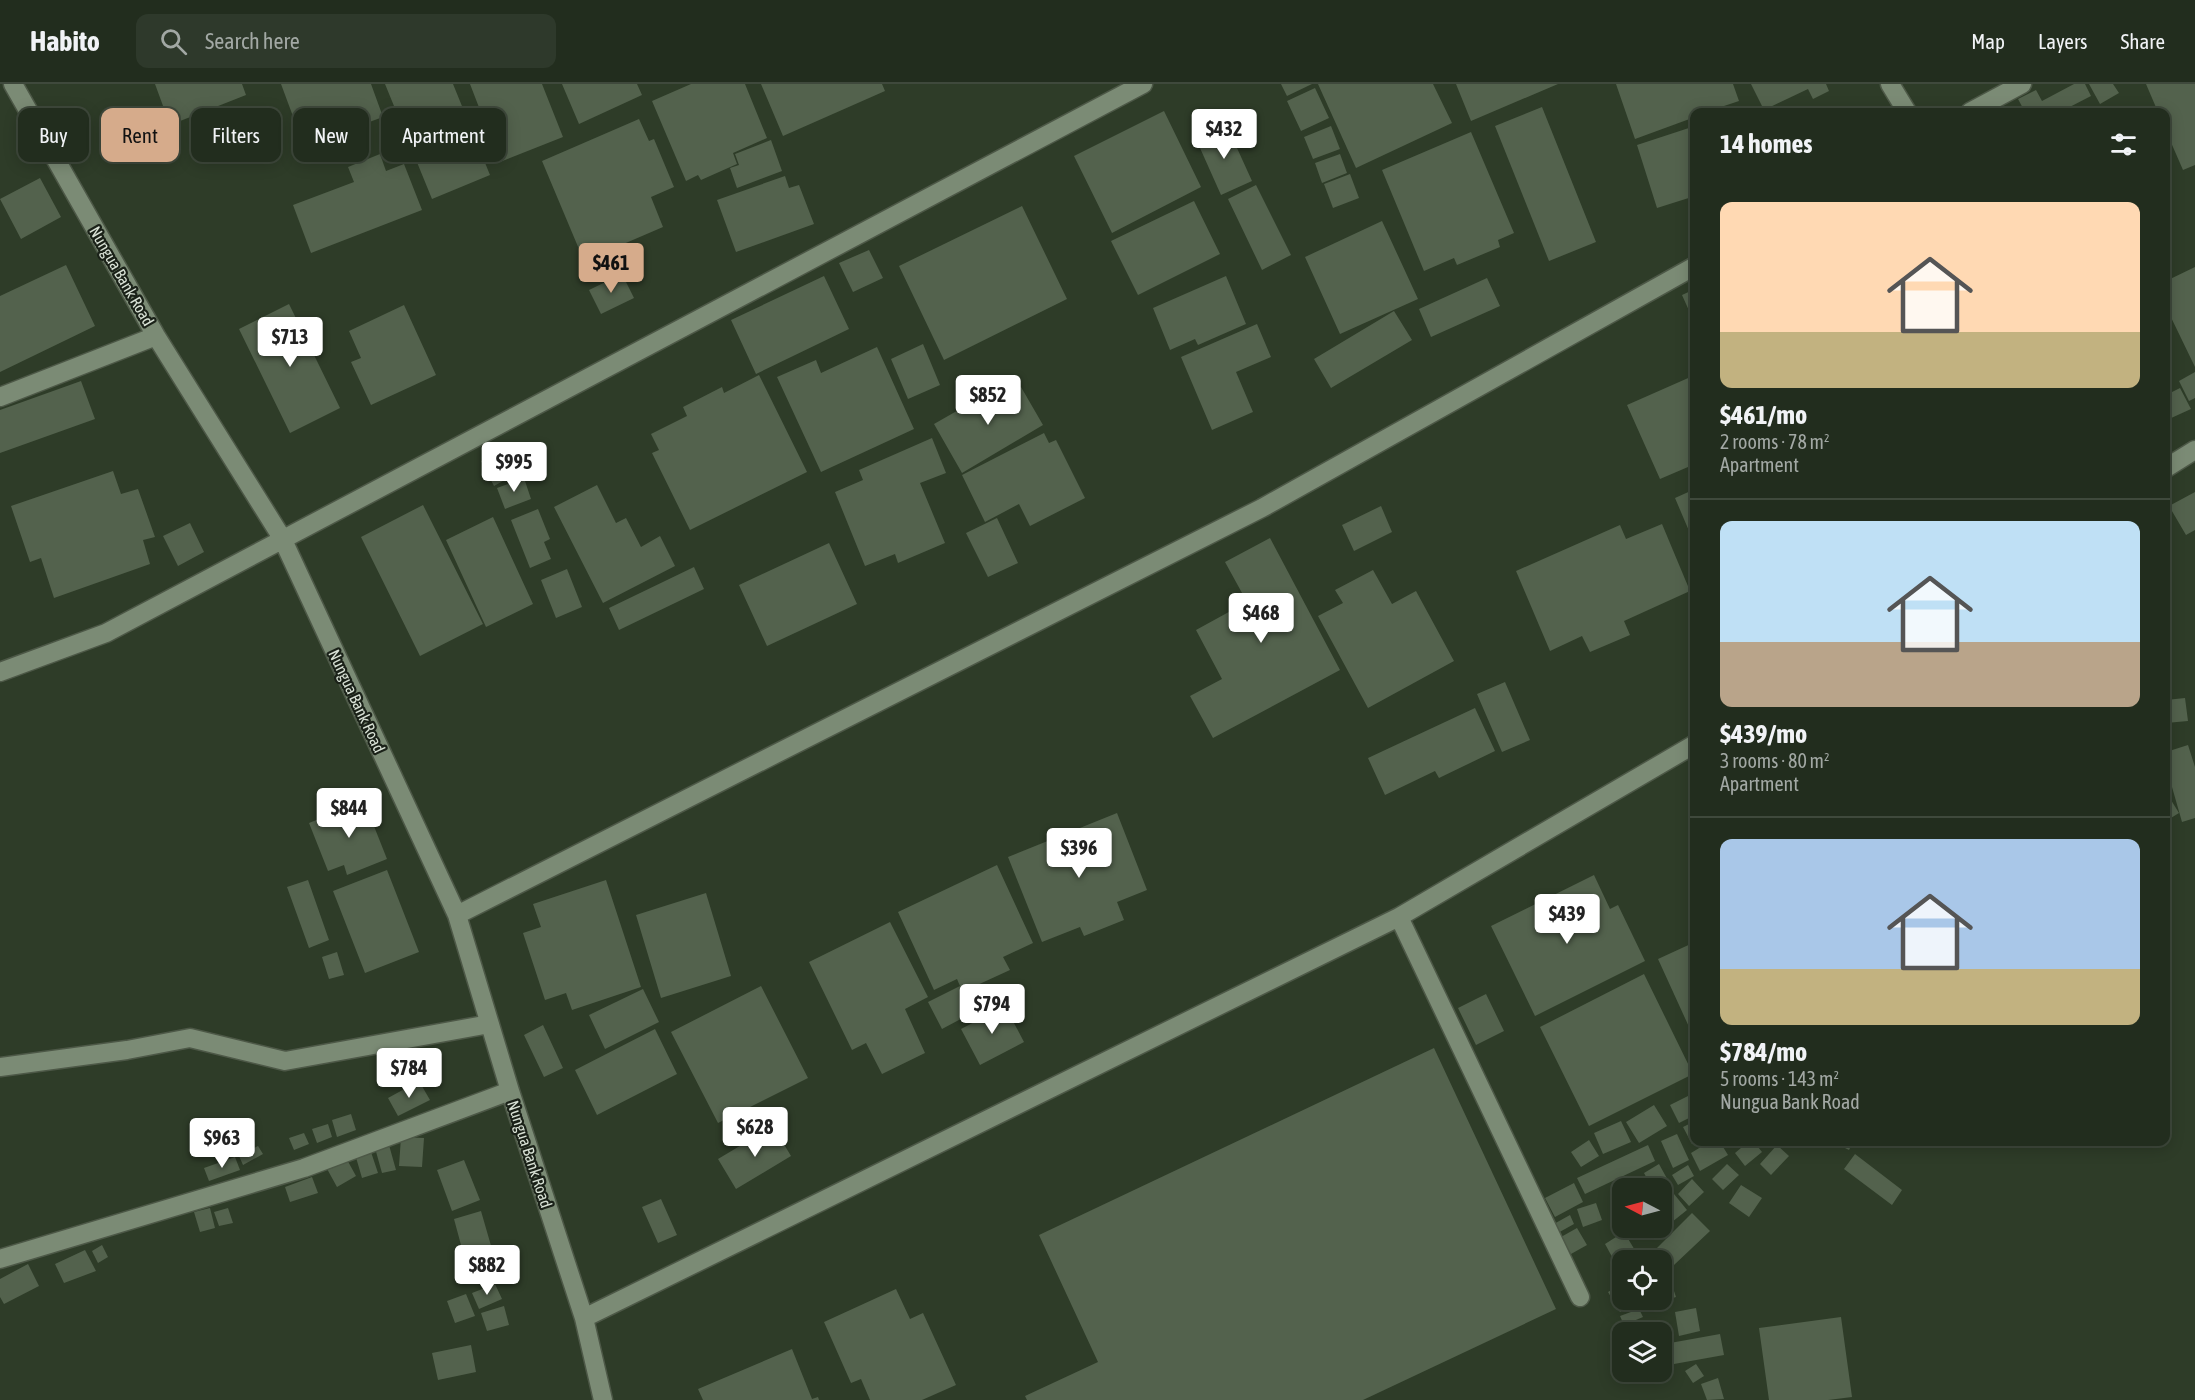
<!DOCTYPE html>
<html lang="en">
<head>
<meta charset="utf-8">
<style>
	:root { --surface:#222d1e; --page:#2e392b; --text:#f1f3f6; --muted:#a2a8a4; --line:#3f493c; --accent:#d6ab8b }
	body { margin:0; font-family:"Asap Condensed",sans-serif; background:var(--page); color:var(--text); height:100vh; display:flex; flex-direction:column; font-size:22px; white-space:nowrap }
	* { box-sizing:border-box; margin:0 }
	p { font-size:20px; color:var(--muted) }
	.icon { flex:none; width:33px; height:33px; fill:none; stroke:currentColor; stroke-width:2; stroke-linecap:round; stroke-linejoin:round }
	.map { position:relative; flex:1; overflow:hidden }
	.sheet { position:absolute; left:1690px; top:24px; width:480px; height:1038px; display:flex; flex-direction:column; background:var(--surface); border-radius:12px; box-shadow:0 3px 15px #0003,0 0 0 2px var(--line) }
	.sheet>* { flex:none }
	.banner { position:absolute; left:18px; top:24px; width:570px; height:54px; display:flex; gap:12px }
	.needle { width:39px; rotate:276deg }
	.buttons { position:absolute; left:1612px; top:1094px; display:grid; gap:12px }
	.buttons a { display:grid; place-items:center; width:60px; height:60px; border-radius:12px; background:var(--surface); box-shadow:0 3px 15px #0003,0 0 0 2px var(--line); font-size:30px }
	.price { position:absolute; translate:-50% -51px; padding:0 14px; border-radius:6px; background:#fff; color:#222; font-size:20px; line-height:39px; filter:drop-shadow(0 2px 3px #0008) }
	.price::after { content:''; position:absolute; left:50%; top:36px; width:18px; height:14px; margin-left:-9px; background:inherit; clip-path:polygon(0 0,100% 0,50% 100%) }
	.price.active { background:var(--accent); color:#111 }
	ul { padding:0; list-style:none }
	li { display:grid; align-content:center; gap:12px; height:318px; padding:0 30px }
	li+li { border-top:2px solid var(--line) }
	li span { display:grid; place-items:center; height:186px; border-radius:12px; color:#555 }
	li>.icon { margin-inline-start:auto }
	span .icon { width:108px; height:108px; fill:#fffc; stroke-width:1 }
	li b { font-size:26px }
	h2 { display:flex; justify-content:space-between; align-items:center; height:72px; padding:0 30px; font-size:26px }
	.tag { padding:0 21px; border-radius:12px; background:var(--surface); box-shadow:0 3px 15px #0003,0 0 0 2px var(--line); font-size:21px; line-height:54px }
	.tag.active { background:var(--accent); color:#111 }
	header { display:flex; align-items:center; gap:36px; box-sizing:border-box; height:84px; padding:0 30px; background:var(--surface); border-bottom:2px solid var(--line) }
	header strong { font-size:28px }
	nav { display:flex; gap:33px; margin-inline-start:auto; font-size:21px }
	.search { width:420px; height:54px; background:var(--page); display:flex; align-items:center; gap:15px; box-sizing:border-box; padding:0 21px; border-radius:12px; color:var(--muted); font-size:22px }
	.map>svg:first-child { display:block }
	.building { fill:#53624d }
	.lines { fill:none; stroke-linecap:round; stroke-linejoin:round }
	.minor-casing { stroke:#4d5847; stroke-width:21 }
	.minor { stroke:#7b8b75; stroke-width:18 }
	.labels { text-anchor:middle; stroke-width:4.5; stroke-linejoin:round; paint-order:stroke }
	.street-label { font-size:16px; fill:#d9e2d6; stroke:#1a2118 }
</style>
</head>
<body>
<header>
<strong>Habito</strong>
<div class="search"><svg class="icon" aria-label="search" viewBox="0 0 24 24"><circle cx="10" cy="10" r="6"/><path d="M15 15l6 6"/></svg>Search here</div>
<nav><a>Map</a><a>Layers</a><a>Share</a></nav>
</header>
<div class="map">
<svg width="2195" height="1316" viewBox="0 0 2195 1316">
	<rect width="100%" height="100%" fill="#2e3c28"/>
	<path class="building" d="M155,0H242L246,11L170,41Z
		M281,0H371L383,33L304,62Z
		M385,0H453L490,91L432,115Z
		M470,0H542L563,53L500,78Z
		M562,0H637L642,11L579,40Z
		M691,0H745L767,54L733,69L737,80L701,96L698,91L686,97L652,17Z
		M761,0H882L885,7L783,52Z
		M1281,0H1312L1287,12Z
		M1318,0H1433L1452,39L1356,84Z
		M1456,0H1558L1471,37Z
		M1616,0H1733L1739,17L1706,28H1695V33L1635,55Z
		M1751,0H1826L1829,7L1813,15L1808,5L1764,26Z
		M2074,0H2085L2091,12L2060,28H2025L2018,15L2036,6L2042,17Z
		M2089,0H2113L2119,9L2100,20Z
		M2146,0H2195V81L2183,86L2166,47V28H2158Z
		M1315,4L1329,34L1301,47L1287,17Z
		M1542,23L1596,158L1549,177L1495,42Z
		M1164,27L1201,103L1112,149L1074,72Z
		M639,35L649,57L654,55L674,103L651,113L663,143L584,177L542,77Z
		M1227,42L1252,97L1221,111L1196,55Z
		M1331,42L1340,65L1313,75L1304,53Z
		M1695,42V112L1657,124L1637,61Z
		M1471,48L1514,149L1498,156L1500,163L1457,181L1454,174L1424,187L1382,86Z
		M771,56L782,87L737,104L730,84L739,81L735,70Z
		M380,70L386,87L404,80L422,126L311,169L293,121L354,98L348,83Z
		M1340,70L1347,89L1322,99L1315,79Z
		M1350,90L1359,114L1333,124L1324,100Z
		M785,92L789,104L799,101L814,140L736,168L717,116Z
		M40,94L61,133L21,155L0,115Z
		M1256,101L1291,171L1262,186L1228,115Z
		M1194,117L1220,170L1138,211L1111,157Z
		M1022,122L1067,215L944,276L899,182Z
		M1382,137L1418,215L1340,250L1305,173Z
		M869,166L883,194L853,208L839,179Z
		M66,181L95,242L0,288V212Z
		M2195,183V283L2166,223V197Z
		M622,190L634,214L601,230L589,206Z
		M824,192L849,245L756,290L731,236Z
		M1226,192L1246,240L1198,261L1195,255L1170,266L1153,224Z
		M1487,194L1500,222L1431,253L1419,225Z
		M1695,205V240L1682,211Z
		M289,220L340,324L290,349L239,245Z
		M404,221L436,291L371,321L351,278L361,274L349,247Z
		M1394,227L1412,256L1331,304L1314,275Z
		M1257,240L1271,273L1236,288L1253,328L1212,346L1181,273Z
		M923,260L940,301L908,315L891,275Z
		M877,263L914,345L821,388L777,293L816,276L821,289Z
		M2195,288V314L2189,317L2179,297Z
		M759,291L807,388L690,446L652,369L659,366L651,350L687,332L683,323L722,303L724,309Z
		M1695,291V380L1660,395L1627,321Z
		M81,297L95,335L0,369V326Z
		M1004,300L1010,309L1021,303L1043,341L962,389L934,340Z
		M2180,304L2191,325L2169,335L2166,328V311Z
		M1044,349L1049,359L1056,356L1085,414L1030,442L1019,420L985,438L962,391Z
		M932,354L946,389L920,399L945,459L898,479L895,470L865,482L835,408L863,396L859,386Z
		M509,363L521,387L494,402L481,377Z
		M113,387L121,410L138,405L155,453L143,456L150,480L54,514L41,474L30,478L11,422Z
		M524,394L531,415L505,425L497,404Z
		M597,401L616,439L626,434L641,463L660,452L675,482L603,519L554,423Z
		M1695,405V461L1675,414Z
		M2195,408V446L2186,451L2169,422Z
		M423,421L483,540L420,572L361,453Z
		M1381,422L1392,448L1354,467L1342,441Z
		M538,425L550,455L544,458L551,475L530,484L511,436Z
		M493,433L533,520L486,543L446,456Z
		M997,434L1018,479L988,493L966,449Z
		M190,439L204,468L178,482L163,452Z
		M1662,440L1690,507L1624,537L1630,551L1590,568L1582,552L1550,567L1516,487L1620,441L1626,455Z
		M1270,454L1340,586L1213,654L1190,612L1222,595L1196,546L1247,518L1225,478Z
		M829,459L857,520L767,562L739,501Z
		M694,483L704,505L619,546L609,524Z
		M567,485L582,523L556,534L541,496Z
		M1373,486L1392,520L1416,507L1454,577L1368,624L1318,532L1343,519L1335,506Z
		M1505,598L1530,656L1502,668L1477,610Z
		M2185,614L2188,637L2166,639V616Z
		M1475,624L1495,667L1439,694L1435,687L1385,711L1368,674Z
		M2188,661L2195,683V734L2182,738L2166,682V668Z
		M2166,708L2179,729L2166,737Z
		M364,717L387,775L347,791L344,781L328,787L309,739Z
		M1117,729L1147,806L1117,818L1124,836L1084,852L1080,843L1042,858L1008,773Z
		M997,781L1033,859L1003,873L1010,886L962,908L972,929L942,945L928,918L960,902L957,895L934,906L898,828Z
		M387,786L419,868L365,889L333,807Z
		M1594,791L1610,825L1618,821L1645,877L1535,932L1491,842Z
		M308,796L329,856L309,864L287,803Z
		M606,796L641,903L572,926L566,909L545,916L523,849L541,843L533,820Z
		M706,809L731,892L661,914L636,831Z
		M890,838L928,913L905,925L925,969L882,990L866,959L852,966L809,878Z
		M1695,858V956L1658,875Z
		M337,868L344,891L329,895L322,873Z
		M1644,890L1693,990L1589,1042L1540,943Z
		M761,902L808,994L718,1039L671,948Z
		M643,905L659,938L605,965L589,931Z
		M1486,910L1504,947L1476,961L1458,924Z
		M1005,922L1024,958L980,981L961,945Z
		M543,941L563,984L544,993L524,951Z
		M655,945L677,990L597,1031L575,986Z
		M1434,964L1556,1225L1363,1316H1027L1025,1312L1098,1278L1039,1151Z
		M419,997L430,1016L398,1032L388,1014Z
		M1690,1011L1695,1022V1031L1679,1039L1670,1021Z
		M1654,1021L1667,1042L1639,1059L1626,1038Z
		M351,1030L356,1046L337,1053L332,1036Z
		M1621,1037L1631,1058L1603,1070L1594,1049Z
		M1695,1037V1059L1692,1060L1683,1043Z
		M328,1040L332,1053L317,1059L312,1045Z
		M773,1042L791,1072L736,1105L718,1075Z
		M304,1049L309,1060L294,1066L289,1054Z
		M1677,1050L1689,1076L1673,1084L1661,1057Z
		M401,1053L424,1054L422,1083L399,1082Z
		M1589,1056L1599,1072L1581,1083L1571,1068Z
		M1709,1058H1720L1728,1071L1700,1087L1691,1069Z
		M1748,1058H1754L1762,1068L1745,1082L1735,1069Z
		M1833,1058H1853L1849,1066Z
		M389,1061L396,1086L382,1089L375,1064Z
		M1648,1061L1655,1077L1585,1110L1577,1094Z
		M1777,1061L1789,1072L1771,1091L1760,1080Z
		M258,1062L263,1070L243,1081L239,1072Z
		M370,1065L378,1089L362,1094L355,1070Z
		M1855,1070L1902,1106L1892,1121L1844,1085Z
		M345,1072L356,1092L337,1103L326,1083Z
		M235,1073L240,1086L209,1097L204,1084Z
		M464,1076L480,1116L452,1127L437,1086Z
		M1659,1080L1670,1100L1662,1105L1652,1104L1644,1089Z
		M1727,1080L1739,1091L1723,1106L1712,1095Z
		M1688,1081L1694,1092L1678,1101L1672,1091Z
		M312,1093L318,1109L290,1118L285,1103Z
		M1692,1095L1704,1108L1689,1122L1678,1110Z
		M1574,1099L1583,1118L1555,1133L1545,1114Z
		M1741,1101L1762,1114L1749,1133L1729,1119Z
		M1674,1110L1687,1126L1672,1138L1662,1125V1119Z
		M661,1115L677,1151L658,1159L642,1123Z
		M1596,1119L1602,1136L1583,1143L1577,1125Z
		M210,1124L215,1144L200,1148L194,1128Z
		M228,1124L233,1139L219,1142L214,1128Z
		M481,1127L496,1179L468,1187L454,1135Z
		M1692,1129L1710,1147L1674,1181L1657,1164Z
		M1570,1131L1574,1140L1556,1150L1552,1141Z
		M1662,1134L1669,1142L1657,1154L1647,1143H1662Z
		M1577,1144L1587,1161L1571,1170L1561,1153Z
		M1624,1148L1636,1168L1616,1180L1605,1160Z
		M102,1161L108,1173L98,1179L92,1167Z
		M85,1166L96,1187L64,1199L55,1180Z
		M28,1180L39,1202L4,1220L0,1213V1195Z
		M1668,1189L1676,1213L1660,1218L1662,1190Z
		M1623,1199V1215H1642L1620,1228L1608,1208Z
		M495,1200L502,1215L479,1225L472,1209Z
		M896,1205L910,1235L923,1229L956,1301L922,1316H870L861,1295L851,1299L824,1238Z
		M466,1210L475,1232L455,1239L447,1217Z
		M504,1222L509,1241L487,1247L481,1229Z
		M1696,1224L1700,1247L1679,1252L1675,1228Z
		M1639,1225L1643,1233L1624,1241L1620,1232Z
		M1841,1233L1852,1313L1828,1316H1769L1759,1244Z
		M1639,1238L1645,1248H1621Z
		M1720,1250L1724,1271L1674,1280L1670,1259Z
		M471,1261L476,1288L438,1296L432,1269Z
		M792,1265L812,1315L818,1313L819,1316H703L698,1305Z
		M1696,1280L1704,1292L1693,1299L1685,1287Z
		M1718,1294L1724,1315L1707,1316L1701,1300Z"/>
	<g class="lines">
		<defs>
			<path id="minor" d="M13,0L156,252L282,454L457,831L510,1007L584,1234L603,1316
				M1890,0L1907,28
				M1970,28L2022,0
				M0,313L156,252
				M2166,384L2195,366
				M0,588L106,549L1143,0
				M457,831L1262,424L1695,182
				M1399,833L1580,1213
				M0,983L127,966L190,954L285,977L490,940
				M0,1175L304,1084L510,1007
				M584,1234L1399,833L1695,660"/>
		</defs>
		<use href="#minor" class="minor-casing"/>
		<use href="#minor" class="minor"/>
	</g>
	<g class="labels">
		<g class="street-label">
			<text transform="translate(122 192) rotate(60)" y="6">Nungua Bank Road</text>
			<text transform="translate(357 617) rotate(65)" y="6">Nungua Bank Road</text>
			<text transform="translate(530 1070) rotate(72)" y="6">Nungua Bank Road</text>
		</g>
	</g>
</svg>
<div class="buttons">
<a><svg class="needle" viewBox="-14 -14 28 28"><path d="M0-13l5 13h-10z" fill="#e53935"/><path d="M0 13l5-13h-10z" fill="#a2a8a4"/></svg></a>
<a><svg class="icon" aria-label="locate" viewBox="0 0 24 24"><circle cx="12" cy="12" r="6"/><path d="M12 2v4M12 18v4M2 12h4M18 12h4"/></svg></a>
<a><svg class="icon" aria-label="layers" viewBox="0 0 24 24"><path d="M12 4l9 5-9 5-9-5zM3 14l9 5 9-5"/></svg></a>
</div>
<b class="price" style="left:1224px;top:76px">$432</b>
<b class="price active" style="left:611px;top:210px">$461</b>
<b class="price" style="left:290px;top:284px">$713</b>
<b class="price" style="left:988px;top:342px">$852</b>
<b class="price" style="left:514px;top:409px">$995</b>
<b class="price" style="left:1261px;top:560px">$468</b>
<b class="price" style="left:349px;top:755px">$844</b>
<b class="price" style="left:1079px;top:795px">$396</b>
<b class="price" style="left:1567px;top:861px">$439</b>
<b class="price" style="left:992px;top:951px">$794</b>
<b class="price" style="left:409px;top:1015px">$784</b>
<b class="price" style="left:755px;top:1074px">$628</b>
<b class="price" style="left:222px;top:1085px">$963</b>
<b class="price" style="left:487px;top:1212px">$882</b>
<div class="banner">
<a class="tag">Buy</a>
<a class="tag active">Rent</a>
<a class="tag">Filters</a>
<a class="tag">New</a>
<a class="tag">Apartment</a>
</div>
<section class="sheet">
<h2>14 homes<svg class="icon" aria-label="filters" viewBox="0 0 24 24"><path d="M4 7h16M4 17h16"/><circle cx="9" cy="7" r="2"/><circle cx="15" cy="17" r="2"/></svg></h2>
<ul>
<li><span style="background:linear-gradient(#ffd9b3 70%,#c2b280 0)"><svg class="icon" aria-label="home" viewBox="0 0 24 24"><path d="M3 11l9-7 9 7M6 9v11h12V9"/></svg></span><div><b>$461/mo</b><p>2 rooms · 78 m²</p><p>Apartment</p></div></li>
<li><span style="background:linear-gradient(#bfe0f5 65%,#b9a48a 0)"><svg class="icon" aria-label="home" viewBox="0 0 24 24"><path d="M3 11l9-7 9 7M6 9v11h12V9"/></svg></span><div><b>$439/mo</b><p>3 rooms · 80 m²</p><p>Apartment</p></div></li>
<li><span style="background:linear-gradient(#a9c7e8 70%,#c2b280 0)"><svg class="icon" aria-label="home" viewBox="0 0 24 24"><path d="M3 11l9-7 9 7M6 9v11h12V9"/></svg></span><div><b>$784/mo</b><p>5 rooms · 143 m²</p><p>Nungua Bank Road</p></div></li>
</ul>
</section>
</div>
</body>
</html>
